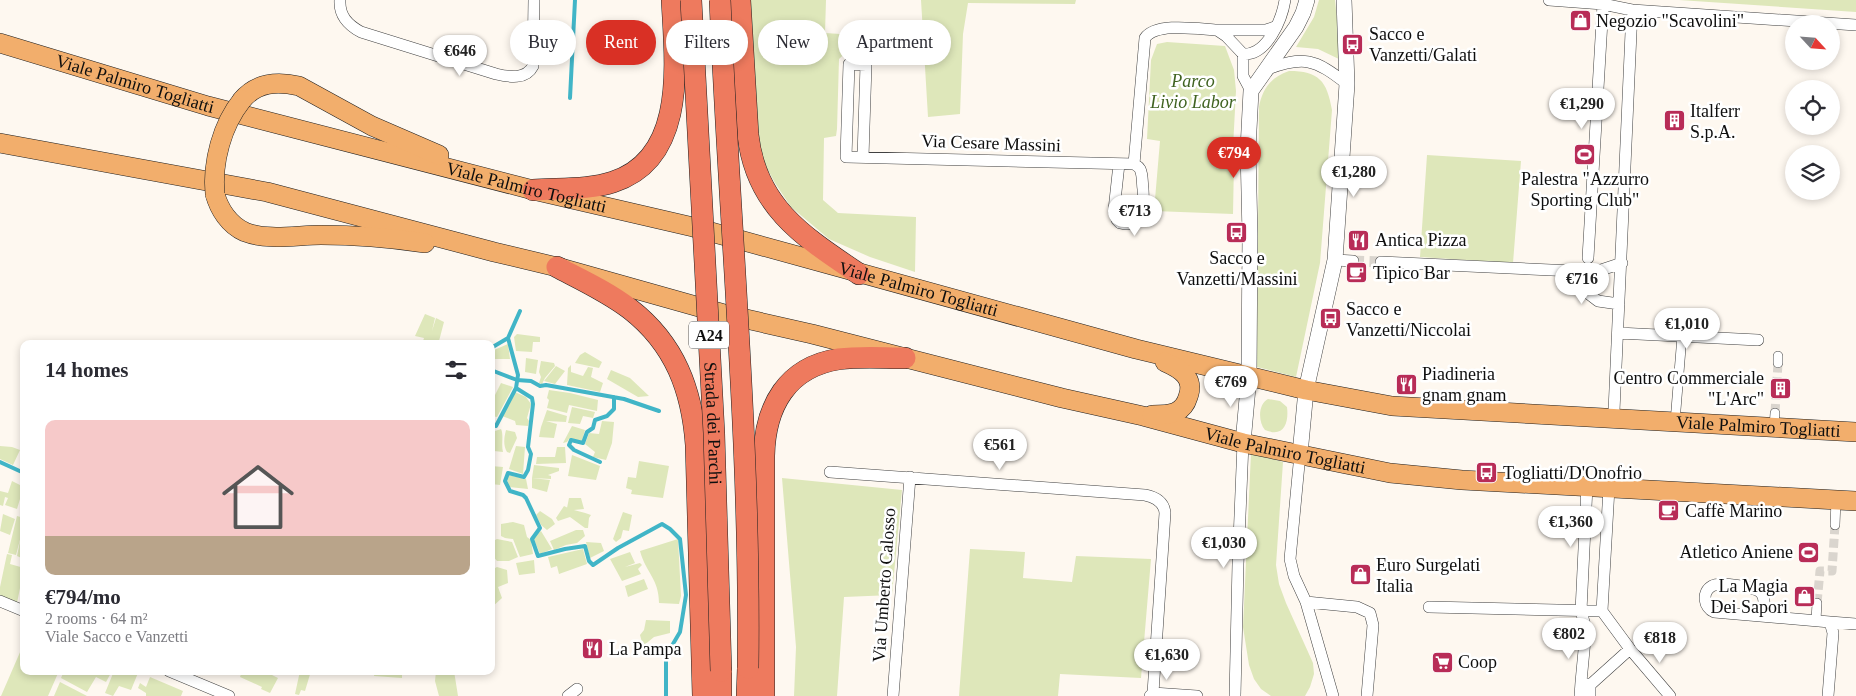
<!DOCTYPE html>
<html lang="en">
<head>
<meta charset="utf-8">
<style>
	:root { --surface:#fff; --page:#f7f7f7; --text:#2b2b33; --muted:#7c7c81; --accent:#d93025 }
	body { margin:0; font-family:Georgia,serif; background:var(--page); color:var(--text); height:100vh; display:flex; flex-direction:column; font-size:19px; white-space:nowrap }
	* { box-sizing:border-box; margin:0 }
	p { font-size:16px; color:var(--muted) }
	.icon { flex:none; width:28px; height:28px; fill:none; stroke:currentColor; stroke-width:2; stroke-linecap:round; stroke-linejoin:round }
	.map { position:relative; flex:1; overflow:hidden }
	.sheet { position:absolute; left:20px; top:340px; width:475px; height:335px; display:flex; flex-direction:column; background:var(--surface); border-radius:10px; box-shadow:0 2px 8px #0003 }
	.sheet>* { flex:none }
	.banner { position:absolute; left:510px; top:20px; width:475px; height:45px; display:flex; gap:10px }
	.needle { width:32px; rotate:116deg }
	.controls { position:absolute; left:1785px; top:15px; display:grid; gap:10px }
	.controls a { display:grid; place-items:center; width:55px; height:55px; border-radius:50%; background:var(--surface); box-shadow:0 2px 8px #0003; font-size:25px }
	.price { position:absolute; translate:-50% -42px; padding:0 11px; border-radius:18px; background:#fff; color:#222; font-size:16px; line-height:32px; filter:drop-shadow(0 1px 2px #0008) }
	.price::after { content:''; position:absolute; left:50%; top:30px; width:15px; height:11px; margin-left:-8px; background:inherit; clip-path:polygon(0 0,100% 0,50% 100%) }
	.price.selected { background:var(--accent); color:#fff }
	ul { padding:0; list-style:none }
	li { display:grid; align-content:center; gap:10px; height:265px; padding:0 25px }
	li span { display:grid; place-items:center; height:155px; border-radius:10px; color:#555 }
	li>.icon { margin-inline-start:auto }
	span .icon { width:90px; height:90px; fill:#fffc; stroke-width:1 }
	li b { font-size:21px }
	h2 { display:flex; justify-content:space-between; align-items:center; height:60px; padding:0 25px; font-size:21px }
	.pill { padding:0 18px; border-radius:22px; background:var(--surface); box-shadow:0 2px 8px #0003; font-size:18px; line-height:45px }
	.pill.selected { background:var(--accent); color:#fff }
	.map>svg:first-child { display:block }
	.green { fill:#dee7ba }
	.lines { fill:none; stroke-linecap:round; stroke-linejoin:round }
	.stream { stroke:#41b5c7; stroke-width:4 }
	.pedestrian-tunnel { stroke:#dad5ce; stroke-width:9; stroke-dasharray:9 4.5; stroke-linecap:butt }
	.minor-tunnel { stroke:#dad5ce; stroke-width:11; stroke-dasharray:11 5.5; stroke-linecap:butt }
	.pedestrian-casing { stroke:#414141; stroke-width:10 }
	.minor-casing { stroke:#414141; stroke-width:12 }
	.tertiary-casing { stroke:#414141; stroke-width:16 }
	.primary-casing { stroke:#1f1f1f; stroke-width:20 }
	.motorway-casing { stroke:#1f1f1f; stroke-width:22 }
	.pedestrian { stroke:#fff; stroke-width:9 }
	.minor { stroke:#fff; stroke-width:11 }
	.tertiary { stroke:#fff; stroke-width:15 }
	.primary { stroke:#f2ae6c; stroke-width:19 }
	.motorway { stroke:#ee7a5e; stroke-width:21 }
	.primary-bridge-casing { stroke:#1f1f1f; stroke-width:20; stroke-linecap:butt }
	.motorway-bridge-casing { stroke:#1f1f1f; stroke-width:22; stroke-linecap:butt }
	.primary-bridge { stroke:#f2ae6c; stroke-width:19 }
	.motorway-bridge { stroke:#ee7a5e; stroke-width:21 }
	.labels { text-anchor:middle; stroke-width:5; stroke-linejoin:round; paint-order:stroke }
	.shield { fill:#fff; stroke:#565656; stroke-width:1 }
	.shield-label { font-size:16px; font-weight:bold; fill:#0e0e0e }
	.poi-label { font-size:18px; fill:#0e0e0e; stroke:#fff; text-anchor:start }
	.park-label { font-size:18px; font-style:italic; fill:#406321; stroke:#fff }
	.street-label { font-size:18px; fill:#0e0e0e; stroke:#fff }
</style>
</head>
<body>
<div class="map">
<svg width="1856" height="696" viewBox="0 0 1856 696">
	<rect width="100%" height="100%" fill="#fef8f0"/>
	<path class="green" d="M744,0H826L825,33L856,35L853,46L839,59L837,129L836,136L824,138L823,200L838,213L916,217L915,272L870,257L829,239L791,207L775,183L764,163L751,109Z
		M921,0H1076L1075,4L968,3L963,34L960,114L928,117Z
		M1319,0H1335L1341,60L1318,49L1296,47L1314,17Z
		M1679,0H1856V12Z
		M1167,42L1225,46L1234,70L1236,91L1233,147L1234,162L1233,214L1154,211L1160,141L1147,139L1151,60L1157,44Z
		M1289,71C1319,71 1327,81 1332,110L1320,263L1296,377L1257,367L1259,107C1262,89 1271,77 1289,71Z
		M1427,155L1521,161L1513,263L1420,257Z
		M425,314L435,318L432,331L436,318L444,322L439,341H434L438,344H422L424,338L415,336Z
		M517,334L540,337V342H533L532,352L516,351L514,337Z
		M508,344L510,359H495L494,350Z
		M585,352L602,362L599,368L575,363L580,355Z
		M526,358L538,360L536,374L525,372Z
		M541,361L554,363L555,366L545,378L542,384L539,383L541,377L539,372Z
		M571,365V372L583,376L588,367L593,368L591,377L603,383L600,392L567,385L568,368Z
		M556,366L565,371L555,384L544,381Z
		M611,370L630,378L649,396L638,397L607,379Z
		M501,383L513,387L497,417L491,416V403Z
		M549,390L570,393L598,400L597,411L569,405L567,413L547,408L549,400L547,398Z
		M515,392L526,397L531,404L527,418L529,421L528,426L516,425L515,421L502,416Z
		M1268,399L1280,401L1287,407C1289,423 1284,438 1265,430C1258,422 1258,404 1268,399Z
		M572,407L595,412L593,418L583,416L580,424L568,423Z
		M547,410L567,416L566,422L546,421L557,424L554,438L539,437L541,427Z
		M602,421L614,422L612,443L606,460L593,457L595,452L585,444L589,433L599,434Z
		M572,426L585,430L582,441L569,439L567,442L563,443Z
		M491,429L495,431L501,429C504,435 501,444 503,452L494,451L492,455Z
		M506,430L515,432L517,438L510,453L507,452C503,445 504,438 506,430Z
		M0,446L12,447L20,450L13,465L0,459Z
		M516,446L525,447L523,474L509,469Z
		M557,447H565L566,463L536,464L537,457H555Z
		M1251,453L1283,462L1276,565L1279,584L1286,603L1313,663L1314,674L1310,687L1305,696H1271L1261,689L1254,679L1249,665L1243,627Z
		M572,455L600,466L596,480L568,476Z
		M639,461L669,466L663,498L631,494L632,490L626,488L628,477L636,478Z
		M534,465L559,468V471L548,475L551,476V479L532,478Z
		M491,466L503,467L500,485L491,484Z
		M508,475L526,479L528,489L509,487L507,479Z
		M532,478L550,480L547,492L532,488Z
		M782,478L902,490L892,595L844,597L837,696H794L796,647Z
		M12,481L24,487L22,499H20L17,509L5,505L8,498L5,497L3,506L0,505V491L8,493Z
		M569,498H581L584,509L574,510L567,508Z
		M564,506C573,511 582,511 591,515L589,518L588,528H585L570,517L558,521L556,518Z
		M540,511L552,519L555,524L547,530L541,525L536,515Z
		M623,512L632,515L629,531L623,530L621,538L616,542L613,539Z
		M3,514L15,519L10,535L0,531Z
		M17,516L24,518V559L17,556L21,536L16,555L8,553Z
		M513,522L524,525L527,537L531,540L533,554L520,557L513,539L505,538L501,536V524Z
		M576,530H583L585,536L577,543L566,545L554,550L550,541Z
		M541,531L552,549L540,554L533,537Z
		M497,539L512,542L518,557L509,561H497L491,554V542Z
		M678,539L681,596L679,604L659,603C659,579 646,573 640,551Z
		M586,542L601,543L604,551L590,558Z
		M583,549L587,564L559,574L557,566L551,568L548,557Z
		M970,549L1025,552L1023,578L1072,582L1076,556L1151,559L1141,678L1060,674L1058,696H959Z
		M630,552L635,563L625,567L640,563L642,565L638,569L641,574L622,581L610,559Z
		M7,554L12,555L10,564L24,568L17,603L0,597V587Z
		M534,560L535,573L519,575L516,563Z
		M497,567L507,570L508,583L498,587L502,598L491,608V570Z
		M644,579L648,589L628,597L625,586Z
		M646,620L670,621V633L654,637L643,646L640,635L644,630Z
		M24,643V671H59L48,696H1Z
		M64,671H112L106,682L96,677L87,692L61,678Z
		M114,671H134L138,673L131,690L119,686L113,696L105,693Z
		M242,671H264L278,678L270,693L261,689L262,687L240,677Z
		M300,671H311L305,691L301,690L299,695L295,694Z
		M375,671H402V678L374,676Z
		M436,671H454L458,696H439L435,681Z
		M150,677L183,691L181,696H146V693L138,688L140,683L146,687Z
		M60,682L87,696H54Z"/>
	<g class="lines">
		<path class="stream" d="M570,98L575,0
			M508,338L518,375L516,388L532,398L533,404L528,447L531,454L528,470L524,477L508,473L505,481L510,491L523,495L526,498L540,528L532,539L538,556L565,549L585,546L589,561L593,565L618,548L662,524L670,529L680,539L686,595L680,632L670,649L666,659V696
			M491,348L508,338L520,311
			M491,370L517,380L531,381L540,386L546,385L624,399L659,411
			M496,426L516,388
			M0,462L24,473
			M600,462L574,450L569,445L571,440L583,443L587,432L593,428L595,420L607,416L614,409V397"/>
		<path class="pedestrian-tunnel" d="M1775,413L1778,363
			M1817,603L1820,571H1832L1835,525"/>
		<path class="minor-tunnel" d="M1353,261L1381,262"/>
		<defs>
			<path id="pedestrian" d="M1778,363V356
				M1675,422L1682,336
				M1774,427L1775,413
				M1835,525L1836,500
				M1816,620L1817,603"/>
			<path id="minor" d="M340,0C339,16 348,25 361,32L496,74C509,77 526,80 533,66L534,0
				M1549,0L1603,4L1632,10L1856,25
				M1243,54C1267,56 1282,19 1285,0
				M1265,70C1304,55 1315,59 1347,84
				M1251,91L1243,76V54L1226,36L1217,30H1266L1275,27
				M863,157L866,65L849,64L846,157L1134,164L1145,38C1156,22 1199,29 1217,30
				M1119,164L1114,210L1117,220L1120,223C1145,229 1144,206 1143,189C1142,183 1143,175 1140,169C1138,166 1137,166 1134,164
				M1588,258L1603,4
				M1335,260L1353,261
				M1381,262L1595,272L1622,263
				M1578,272L1581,288L1598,301L1619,304
				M1618,333L1758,340
				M1614,411L1632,10
				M1300,454L1290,559L1294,576L1306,602L1333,696
				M830,472L1145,495C1155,497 1164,502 1165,513L1153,693
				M1587,486L1581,611L1586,629L1581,682L1590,685
				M1609,488L1602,611L1630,649L1670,696
				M0,601L24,611
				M1306,602L1357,607L1370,613L1373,625L1367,696
				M1429,607L1602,611
				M1763,616C1764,609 1766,599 1761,593C1756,586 1719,582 1712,586C1701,592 1704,608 1714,612L1830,622
				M169,671L229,696
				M568,696L577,689
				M893,696L910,477
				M1150,696L1153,693L1197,696
				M1235,696L1238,564L1243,443
				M1580,696L1581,682
				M1590,696V685L1630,649
				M1828,696L1833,633L1830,622L1856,624"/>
			<path id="tertiary" d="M1243,443L1249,376L1250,235L1248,149L1251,91L1296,27L1303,13L1307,0
				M1300,454L1306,390L1335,260L1347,84L1344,0"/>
			<g id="primary">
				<path id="s1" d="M0,43L208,106L533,190L693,227L1136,349L1306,390L1392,406L1856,432"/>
				<path d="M242,100C257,82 277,81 299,86L372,126L439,155"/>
				<path id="s2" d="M0,143L267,192L494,252L557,267L724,314L812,334L1062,398L1143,416L1243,443L1390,473L1462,480L1856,501"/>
				<path d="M215,194C219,209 229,225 245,232C268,241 297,235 321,235C356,235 391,238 425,243"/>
				<path d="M1152,415C1160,415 1169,415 1176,412C1182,409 1186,404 1188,397C1195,378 1181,369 1165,362"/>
			</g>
			<path id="motorway" d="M740,0L748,135C756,207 804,237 859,274
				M533,190C559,188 589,190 613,182C688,158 675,61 672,0
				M557,267C582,280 608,292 630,309C675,344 692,390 696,445L703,696
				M721,671V696
				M747,696L748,668
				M764,696V456C765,406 787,367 839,359C861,356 884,358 905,358"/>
		</defs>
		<use href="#pedestrian" class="pedestrian-casing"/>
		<use href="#minor" class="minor-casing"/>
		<use href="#tertiary" class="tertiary-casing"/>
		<use href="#primary" class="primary-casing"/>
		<use href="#motorway" class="motorway-casing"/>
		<use href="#pedestrian" class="pedestrian"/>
		<use href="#minor" class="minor"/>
		<use href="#tertiary" class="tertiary"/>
		<use href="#primary" class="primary"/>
		<use href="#motorway" class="motorway"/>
		<defs>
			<path id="primary-bridge" d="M215,194C212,162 222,125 242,100"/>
			<g id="motorway-bridge">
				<path id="s3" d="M691,0L714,433L721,671"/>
				<path d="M720,0C729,223 751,445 748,668"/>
			</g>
		</defs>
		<use href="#primary-bridge" class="primary-bridge-casing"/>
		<use href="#motorway-bridge" class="motorway-bridge-casing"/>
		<use href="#primary-bridge" class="primary-bridge"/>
		<use href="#motorway-bridge" class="motorway-bridge"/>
	</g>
	<defs>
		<symbol id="shop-square" viewBox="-11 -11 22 22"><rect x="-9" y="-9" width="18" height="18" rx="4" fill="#b82c57" stroke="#fff"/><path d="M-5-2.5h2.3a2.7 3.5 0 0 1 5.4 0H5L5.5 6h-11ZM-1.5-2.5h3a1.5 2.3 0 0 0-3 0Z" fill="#fff"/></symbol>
		<symbol id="bus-square" viewBox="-11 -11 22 22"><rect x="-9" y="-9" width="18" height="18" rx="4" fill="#b82c57" stroke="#fff"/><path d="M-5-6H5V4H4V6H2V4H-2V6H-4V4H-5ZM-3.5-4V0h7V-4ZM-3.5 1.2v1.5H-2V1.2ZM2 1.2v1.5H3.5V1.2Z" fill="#fff"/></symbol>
		<symbol id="building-square" viewBox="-11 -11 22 22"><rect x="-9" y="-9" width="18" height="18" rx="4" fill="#b82c57" stroke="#fff"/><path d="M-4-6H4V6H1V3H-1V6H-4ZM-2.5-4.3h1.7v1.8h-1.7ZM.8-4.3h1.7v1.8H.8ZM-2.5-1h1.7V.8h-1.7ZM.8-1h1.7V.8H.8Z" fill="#fff"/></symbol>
		<symbol id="stadium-square" viewBox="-11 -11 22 22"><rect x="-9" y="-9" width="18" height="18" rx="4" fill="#b82c57" stroke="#fff"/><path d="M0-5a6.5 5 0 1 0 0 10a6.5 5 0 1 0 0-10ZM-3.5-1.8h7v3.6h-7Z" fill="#fff"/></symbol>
		<symbol id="restaurant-square" viewBox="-11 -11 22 22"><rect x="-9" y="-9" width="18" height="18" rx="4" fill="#b82c57" stroke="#fff"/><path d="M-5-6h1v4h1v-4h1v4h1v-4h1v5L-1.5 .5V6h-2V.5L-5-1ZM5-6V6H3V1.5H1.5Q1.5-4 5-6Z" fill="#fff"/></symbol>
		<symbol id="cafe-square" viewBox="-11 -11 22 22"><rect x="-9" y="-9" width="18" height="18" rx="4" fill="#b82c57" stroke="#fff"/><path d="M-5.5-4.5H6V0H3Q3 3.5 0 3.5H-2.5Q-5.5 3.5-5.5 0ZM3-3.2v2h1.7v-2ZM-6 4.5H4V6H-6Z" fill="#fff"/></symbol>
		<symbol id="supermarket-square" viewBox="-11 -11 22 22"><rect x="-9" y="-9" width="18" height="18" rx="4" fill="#b82c57" stroke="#fff"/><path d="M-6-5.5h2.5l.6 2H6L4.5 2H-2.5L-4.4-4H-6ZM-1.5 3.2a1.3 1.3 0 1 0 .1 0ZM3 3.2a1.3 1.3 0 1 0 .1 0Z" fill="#fff"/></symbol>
	</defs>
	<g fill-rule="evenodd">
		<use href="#shop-square" x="1568" y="8" width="25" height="25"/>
		<use href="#bus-square" x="1340" y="32" width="25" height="25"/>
		<use href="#building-square" x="1662" y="108" width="25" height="25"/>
		<use href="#stadium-square" x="1572" y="142" width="25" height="25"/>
		<use href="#bus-square" x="1224" y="220" width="25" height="25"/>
		<use href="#restaurant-square" x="1346" y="228" width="25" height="25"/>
		<use href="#cafe-square" x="1344" y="260" width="25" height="25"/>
		<use href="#bus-square" x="1318" y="306" width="25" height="25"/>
		<use href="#restaurant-square" x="1394" y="372" width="25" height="25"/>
		<use href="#building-square" x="1768" y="376" width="25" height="25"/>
		<use href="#bus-square" x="1474" y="460" width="25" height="25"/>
		<use href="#cafe-square" x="1656" y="498" width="25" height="25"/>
		<use href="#stadium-square" x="1796" y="540" width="25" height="25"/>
		<use href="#shop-square" x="1348" y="562" width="25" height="25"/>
		<use href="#shop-square" x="1792" y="584" width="25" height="25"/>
		<use href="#restaurant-square" x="580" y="636" width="25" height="25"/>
		<use href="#supermarket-square" x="1430" y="650" width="25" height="25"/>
	</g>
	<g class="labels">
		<rect class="shield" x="689" y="321.5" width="40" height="27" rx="4"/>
		<g class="shield-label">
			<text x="709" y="341">A24</text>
		</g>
		<g class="poi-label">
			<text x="1596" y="27">Negozio "Scavolini"</text>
			<text x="1369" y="40">Sacco e<tspan x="1369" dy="21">Vanzetti/Galati</tspan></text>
			<text x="1690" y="117">Italferr<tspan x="1690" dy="21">S.p.A.</tspan></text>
			<text x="1585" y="185" text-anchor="middle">Palestra "Azzurro<tspan x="1585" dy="21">Sporting Club"</tspan></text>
			<text x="1375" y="246">Antica Pizza</text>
			<text x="1237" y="264" text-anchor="middle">Sacco e<tspan x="1237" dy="21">Vanzetti/Massini</tspan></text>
			<text x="1373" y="279">Tipico Bar</text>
			<text x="1346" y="315">Sacco e<tspan x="1346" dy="21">Vanzetti/Niccolai</tspan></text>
			<text x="1422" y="380">Piadineria<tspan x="1422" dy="21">gnam gnam</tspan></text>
			<text x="1764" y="384" text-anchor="end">Centro Commerciale<tspan x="1764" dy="21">"L'Arc"</tspan></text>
			<text x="1503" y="479">Togliatti/D'Onofrio</text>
			<text x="1685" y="517">Caffè Marino</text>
			<text x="1793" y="558" text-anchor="end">Atletico Aniene</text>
			<text x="1376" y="571">Euro Surgelati<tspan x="1376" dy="21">Italia</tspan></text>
			<text x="1788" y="592" text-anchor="end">La Magia<tspan x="1788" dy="21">Dei Sapori</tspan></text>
			<text x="609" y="655">La Pampa</text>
			<text x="1458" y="668">Coop</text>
		</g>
		<g class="park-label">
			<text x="1193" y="87">Parco<tspan x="1193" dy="21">Livio Labor</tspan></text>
		</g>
		<g class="street-label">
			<text dy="6" stroke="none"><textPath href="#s1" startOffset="141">Viale Palmiro Togliatti</textPath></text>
			<text transform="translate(991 143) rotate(2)" y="6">Via Cesare Massini</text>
			<text dy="6" stroke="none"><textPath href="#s1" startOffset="546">Viale Palmiro Togliatti</textPath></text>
			<text dy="6" stroke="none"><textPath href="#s1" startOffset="951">Viale Palmiro Togliatti</textPath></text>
			<text dy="6" stroke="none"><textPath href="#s3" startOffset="424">Strada dei Parchi</textPath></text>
			<text dy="6" stroke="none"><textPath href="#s1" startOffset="1806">Viale Palmiro Togliatti</textPath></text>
			<text dy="6" stroke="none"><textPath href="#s2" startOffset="1322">Viale Palmiro Togliatti</textPath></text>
			<text transform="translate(884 585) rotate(-86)" y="6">Via Umberto Calosso</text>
		</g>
	</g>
</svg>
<div class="controls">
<a><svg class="needle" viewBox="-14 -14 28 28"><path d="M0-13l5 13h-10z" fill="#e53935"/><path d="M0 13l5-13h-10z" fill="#7c7c81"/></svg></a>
<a><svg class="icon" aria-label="locate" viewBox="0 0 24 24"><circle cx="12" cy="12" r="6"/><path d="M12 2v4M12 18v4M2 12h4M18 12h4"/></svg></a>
<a><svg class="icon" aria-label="layers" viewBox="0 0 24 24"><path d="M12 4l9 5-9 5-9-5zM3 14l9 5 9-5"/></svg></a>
</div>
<b class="price" style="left:460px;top:77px">€646</b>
<b class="price" style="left:1582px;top:130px">€1,290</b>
<b class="price selected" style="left:1234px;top:179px">€794</b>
<b class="price" style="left:1354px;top:198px">€1,280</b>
<b class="price" style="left:1135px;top:237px">€713</b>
<b class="price" style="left:1582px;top:305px">€716</b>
<b class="price" style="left:1687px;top:350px">€1,010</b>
<b class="price" style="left:1231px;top:408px">€769</b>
<b class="price" style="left:1000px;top:471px">€561</b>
<b class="price" style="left:1571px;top:548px">€1,360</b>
<b class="price" style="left:1224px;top:569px">€1,030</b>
<b class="price" style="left:1569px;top:660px">€802</b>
<b class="price" style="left:1660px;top:664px">€818</b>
<b class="price" style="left:1167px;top:681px">€1,630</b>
<div class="banner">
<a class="pill">Buy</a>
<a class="pill selected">Rent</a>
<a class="pill">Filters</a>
<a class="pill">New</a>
<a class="pill">Apartment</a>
</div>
<section class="sheet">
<h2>14 homes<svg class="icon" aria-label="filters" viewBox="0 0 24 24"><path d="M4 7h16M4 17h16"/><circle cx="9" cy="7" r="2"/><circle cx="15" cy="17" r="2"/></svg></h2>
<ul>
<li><span style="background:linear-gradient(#f6c9c9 75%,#b9a48a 0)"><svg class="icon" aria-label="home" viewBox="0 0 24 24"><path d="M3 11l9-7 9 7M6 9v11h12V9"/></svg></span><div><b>€794/mo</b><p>2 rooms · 64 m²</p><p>Viale Sacco e Vanzetti</p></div></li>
</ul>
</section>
</div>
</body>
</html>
